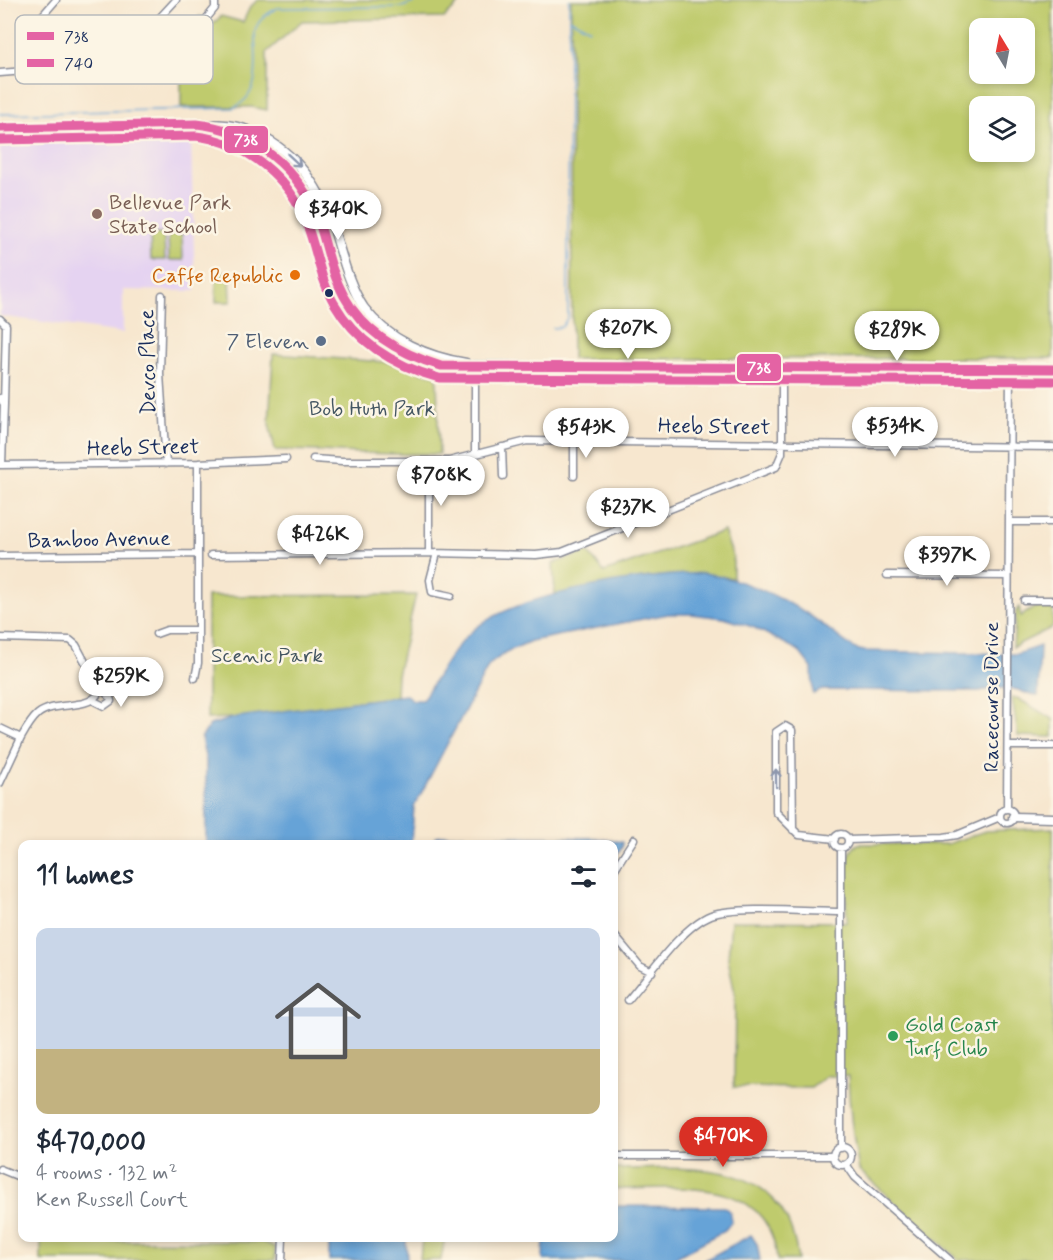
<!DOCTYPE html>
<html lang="en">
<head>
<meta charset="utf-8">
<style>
	:root { --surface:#fff; --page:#f6f6f7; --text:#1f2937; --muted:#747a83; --line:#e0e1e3; --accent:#d93025 }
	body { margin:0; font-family:Mynerve,sans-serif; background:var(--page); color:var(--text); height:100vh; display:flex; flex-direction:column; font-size:22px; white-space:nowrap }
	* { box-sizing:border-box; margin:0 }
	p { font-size:20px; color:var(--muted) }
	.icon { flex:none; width:33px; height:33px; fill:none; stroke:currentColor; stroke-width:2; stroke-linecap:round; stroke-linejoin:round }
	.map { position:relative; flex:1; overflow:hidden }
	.panel { position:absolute; left:18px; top:840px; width:600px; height:402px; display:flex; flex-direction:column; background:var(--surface); border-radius:12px; box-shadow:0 3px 9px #0003 }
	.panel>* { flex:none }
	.needle { width:39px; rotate:350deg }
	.fabs { position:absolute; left:969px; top:18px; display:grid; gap:12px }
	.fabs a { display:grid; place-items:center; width:66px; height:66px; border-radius:12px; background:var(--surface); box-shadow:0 3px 9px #0003; font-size:30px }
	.price { position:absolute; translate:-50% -51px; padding:0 14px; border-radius:21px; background:#fff; color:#222; font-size:20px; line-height:39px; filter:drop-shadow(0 2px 3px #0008) }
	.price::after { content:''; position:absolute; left:50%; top:36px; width:18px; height:14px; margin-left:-9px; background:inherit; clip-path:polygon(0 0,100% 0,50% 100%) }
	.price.on { background:var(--accent); color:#fff }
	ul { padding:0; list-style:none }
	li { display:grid; align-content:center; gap:12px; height:318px; padding:0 18px }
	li+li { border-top:2px solid var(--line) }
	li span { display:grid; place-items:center; height:186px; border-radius:12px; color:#555 }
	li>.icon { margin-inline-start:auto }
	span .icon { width:108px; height:108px; fill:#fffc; stroke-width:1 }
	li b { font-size:26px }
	h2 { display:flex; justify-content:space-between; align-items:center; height:72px; padding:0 18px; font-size:26px }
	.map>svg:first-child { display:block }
	.built { fill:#e5d3f1 }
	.green { fill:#bfcb6d; stroke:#6d7d66; stroke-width:1.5; fill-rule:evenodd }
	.water { fill:#66a3d7; stroke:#40699a; stroke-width:1.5 }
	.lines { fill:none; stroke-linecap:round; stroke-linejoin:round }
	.stream { stroke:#66a3d7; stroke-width:1.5 }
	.street-casing { stroke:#898b96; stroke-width:9 }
	.secondary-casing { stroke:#898b96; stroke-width:11 }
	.street { stroke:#fff; stroke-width:6 }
	.secondary { stroke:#fff; stroke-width:8 }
	.bus-1-casing { stroke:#fcf5e5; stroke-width:14 }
	.bus-2-casing { stroke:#fcf5e5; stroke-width:14 }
	.bus-1 { stroke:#e463a4; stroke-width:9 }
	.bus-2 { stroke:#e463a4; stroke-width:9 }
	.oneway { stroke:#8d97ae }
	.education-dot { fill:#8d6e63; stroke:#fcf5e5; stroke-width:2 }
	.food-dot { fill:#e8710a; stroke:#fcf5e5; stroke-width:2 }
	.bus-dot { fill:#1b2f5e; stroke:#fcf5e5; stroke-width:2 }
	.service-dot { fill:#5c6f8a; stroke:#fcf5e5; stroke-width:2 }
	.leisure-dot { fill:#2e9e5b; stroke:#fcf5e5; stroke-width:2 }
	.labels { text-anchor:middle; stroke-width:5; stroke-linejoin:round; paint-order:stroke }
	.education-label { font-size:21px; fill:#785e54; stroke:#fcf5e5; text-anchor:start }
	.food-label { font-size:21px; fill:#c56008; stroke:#fcf5e5; text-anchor:end }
	.service-label { font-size:21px; fill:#4e5e75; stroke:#fcf5e5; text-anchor:end }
	.street-label { font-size:21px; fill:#1b2f5e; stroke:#fcf5e5 }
	.park-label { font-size:21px; fill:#445662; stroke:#fcf5e5 }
	.leisure-label { font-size:21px; fill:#27864d; stroke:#fcf5e5; text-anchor:start }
	.key { fill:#fcf5e5; stroke:#b8babc; stroke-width:1.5 }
	.key-label { font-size:16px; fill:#1b2f5e }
	.line-badge { stroke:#fcf5e5; stroke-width:2 }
	.badge-label { font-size:16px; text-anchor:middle; font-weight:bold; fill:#fff }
</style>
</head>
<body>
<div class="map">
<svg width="1053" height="1260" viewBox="0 0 1053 1260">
	<rect width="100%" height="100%" fill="#fcf5e5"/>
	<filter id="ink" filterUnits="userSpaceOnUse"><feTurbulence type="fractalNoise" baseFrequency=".0167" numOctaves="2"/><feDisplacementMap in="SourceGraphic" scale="12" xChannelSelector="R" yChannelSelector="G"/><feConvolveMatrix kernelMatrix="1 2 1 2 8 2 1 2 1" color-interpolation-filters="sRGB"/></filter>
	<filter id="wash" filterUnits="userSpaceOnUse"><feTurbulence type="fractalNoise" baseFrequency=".008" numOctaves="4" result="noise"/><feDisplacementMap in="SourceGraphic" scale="24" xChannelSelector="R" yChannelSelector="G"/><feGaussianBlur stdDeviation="1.35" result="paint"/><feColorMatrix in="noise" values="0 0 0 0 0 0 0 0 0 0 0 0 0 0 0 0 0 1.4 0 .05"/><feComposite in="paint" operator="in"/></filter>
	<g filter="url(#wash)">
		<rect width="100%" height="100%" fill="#f7e7cf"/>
		<path class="built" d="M0,138H191L195,291L123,290V333L0,316Z"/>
		<path class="green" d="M258,0H463L444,18L302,21L267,52V110L252,107H181V61L171,60L180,46L175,43L200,16L212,25L221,16L243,22L250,7Z
			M571,0H1053V358L572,359ZM980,28H1024V74H980ZM980,106H1024V152H980Z
			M150,234H164L165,260H151Z
			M168,234H182L183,260H169Z
			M216,272H230L231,302H216Z
			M273,354L386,362L437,376L439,454C384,456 330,450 275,450L269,424Z
			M724,531L733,557V578C673,567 614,583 555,596L553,563L588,552L604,572Z
			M416,595L397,675L396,696L249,717L207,719V596Z
			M1019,607L1021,616L1035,607L1053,608V627L1013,647L1016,611Z
			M1012,698H1017L1053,719V737L1018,736Z
			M1053,828V1260H959L859,1170C853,1139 849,1108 848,1076H827L811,1088L734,1087L735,994L728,959L731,921L847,922C847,902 839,856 858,844H947L985,831Z
			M614,1169C693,1169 786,1154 798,1260H777C770,1173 675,1189 614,1189Z
			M422,1238H445L441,1260H420Z
			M41,1240L262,1242L275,1247V1260H41Z"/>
		<path class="water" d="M705,573C739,579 771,592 801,610C820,621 837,637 855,649L864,651L1017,654L1040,646L1038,696C1030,696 1026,693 1019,690C1007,687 991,688 979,691L822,690L813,694L812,668L798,650L753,627L724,618L691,614H668L531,641L506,652L489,665L414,807L411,844H206V761L201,738L210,725L237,717L406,695L413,700H422C438,677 449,653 470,633C513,592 645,575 705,573Z
			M446,835L594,838L622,842V847L614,859V844H431L437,836Z
			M614,1206L724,1207L730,1212L732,1221L725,1230L671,1260H543L544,1238H614Z
			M751,1235L757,1244L760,1260H705Z
			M329,1238H406L407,1260H329Z"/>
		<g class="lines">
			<path class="stream" d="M569,18L590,29
				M0,114L233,108C263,95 255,60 255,32C257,20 267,14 277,8L402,7L420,0
				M553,328L562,327L568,317L569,0"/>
		</g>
	</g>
	<g filter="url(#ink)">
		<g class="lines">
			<defs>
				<path id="street" d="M206,19L215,8V0
					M126,67L152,26L176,0
					M36,70L35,24L56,0
					M0,73L75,67L178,69
					M162,295L160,374L166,464
					M0,319L6,325L4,404
					M515,365V369L521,372L734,373L741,371L743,367
					M455,368L471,374L475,383
					M825,368L830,374L959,375L967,369
					M0,398L4,404L2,465
					M502,447L503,476
					M475,456V383L478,375L490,365
					M313,459L342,461H449L527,441L1053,447
					M0,465L198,463L286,459
					M574,476V441
					M1009,522H1053
					M429,553V461
					M437,553L430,580L432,592L451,596
					M211,555L429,553L536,555L562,552L776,467L782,453V367
					M0,556L198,554
					M887,575L1008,576
					M1024,600H1053
					M156,634L167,630H198
					M0,638L70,640L76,645L98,686L97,695C86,710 54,701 38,714C31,720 26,729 21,738
					M195,678L198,663V463
					M92,700L104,706L111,701L110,697L98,686
					M0,728L21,738L0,783
					M1009,746H1053
					M1007,809L1010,369
					M1000 816a7 7 0 1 1 14 0a7 7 0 1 1-14 0Z
					M793,830L792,735V730L785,726L776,732V812L799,835L835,839
					M834 841a7 7 0 1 1 14 0a7 7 0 1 1-14 0Z
					M848,840L944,837L957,835L1000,817
					M841,848V1148
					M614,870L634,839
					M614,935L640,966L652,972
					M628,1000C649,976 681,927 711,915C737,906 810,912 841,912
					M833 1156a9 9 0 1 1 18 0a9 9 0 1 1-18 0Z
					M614,1156H833
					M846,1164L855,1177L950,1260
					M0,1169L22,1178
					M282,1260L283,1238"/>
				<path id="secondary" d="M204,125C240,137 274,148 297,180C320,210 322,247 337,281C361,337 414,372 475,365L1053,369
					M0,128C55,128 109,127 164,126C191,126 225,120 250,131C293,149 319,184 333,227C342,254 348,284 364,308C388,340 428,357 466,363
					M1013,817L1053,818"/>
			</defs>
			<use href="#street" class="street-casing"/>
			<use href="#secondary" class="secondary-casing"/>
			<use href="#street" class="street"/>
			<use href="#secondary" class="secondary"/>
			<defs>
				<path id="bus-1" d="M0,128L197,124C252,130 301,169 319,222C327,247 331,272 344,296C364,333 401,354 441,366L1053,369"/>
				<path id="bus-2" d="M0,140L196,136C246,142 291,178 307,225C317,251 320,279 334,303C357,343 395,366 439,378L1053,381"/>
			</defs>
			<use href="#bus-1" class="bus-1-casing"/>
			<use href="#bus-2" class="bus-2-casing"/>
			<use href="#bus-1" class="bus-1"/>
			<use href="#bus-2" class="bus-2"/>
		</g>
		<defs><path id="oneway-shaft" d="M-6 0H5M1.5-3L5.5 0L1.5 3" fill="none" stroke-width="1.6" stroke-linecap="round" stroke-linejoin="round" transform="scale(1.5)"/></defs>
		<g class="oneway">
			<use href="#oneway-shaft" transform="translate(294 160) rotate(43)"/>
			<use href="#oneway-shaft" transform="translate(776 778) rotate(-91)"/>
		</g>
	</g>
	<circle class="education-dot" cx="97" cy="214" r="6"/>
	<circle class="food-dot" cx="295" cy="275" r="6"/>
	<circle class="bus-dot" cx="329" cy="293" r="5"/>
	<circle class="service-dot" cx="321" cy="341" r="6"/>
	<circle class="leisure-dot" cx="893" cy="1036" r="6"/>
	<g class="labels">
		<g class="education-label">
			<text x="109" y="209">Bellevue Park<tspan x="109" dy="24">State School</tspan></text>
		</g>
		<g class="food-label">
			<text x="283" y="282">Caffe Republic</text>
		</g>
		<g class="service-label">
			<text x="309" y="348">7 Eleven</text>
		</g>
		<g class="street-label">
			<text transform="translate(147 362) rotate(-91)" y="7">Devco Place</text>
			<text transform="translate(714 426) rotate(1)" y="7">Heeb Street</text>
			<text transform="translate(143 447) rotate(-1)" y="7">Heeb Street</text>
			<text transform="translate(99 539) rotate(-1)" y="7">Bamboo Avenue</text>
			<text transform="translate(991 697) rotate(-90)" y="7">Racecourse Drive</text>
		</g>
		<g class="park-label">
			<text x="372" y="415">Bob Huth Park</text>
			<text x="267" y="662">Scenic Park</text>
		</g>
		<g class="leisure-label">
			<text x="905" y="1031">Gold Coast<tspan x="905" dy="24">Turf Club</tspan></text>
		</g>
	</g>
	<rect x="15" y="15" width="198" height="69" rx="9" class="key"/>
	<rect x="27" y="32" width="27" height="8" fill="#e463a4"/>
	<rect x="27" y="59" width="27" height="8" fill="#e463a4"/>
	<g class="key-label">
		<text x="64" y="42">738</text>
		<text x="64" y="69">740</text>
	</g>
	<g class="line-badge">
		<rect x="223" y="125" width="46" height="29" rx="6" fill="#e463a4"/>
		<rect x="736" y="353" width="46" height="29" rx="6" fill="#e463a4"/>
	</g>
	<g class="badge-label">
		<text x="246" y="145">738</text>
		<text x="759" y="373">738</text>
	</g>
</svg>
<div class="fabs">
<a><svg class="needle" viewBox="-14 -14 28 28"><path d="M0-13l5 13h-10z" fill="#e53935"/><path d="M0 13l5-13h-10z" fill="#747a83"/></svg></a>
<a><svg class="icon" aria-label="layers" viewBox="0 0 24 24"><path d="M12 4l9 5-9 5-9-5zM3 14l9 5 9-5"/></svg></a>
</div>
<b class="price" style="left:338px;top:241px">$340K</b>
<b class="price" style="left:628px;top:360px">$207K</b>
<b class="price" style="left:897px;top:362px">$289K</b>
<b class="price" style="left:895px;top:458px">$534K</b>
<b class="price" style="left:586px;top:459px">$543K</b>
<b class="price" style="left:441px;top:507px">$708K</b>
<b class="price" style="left:628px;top:539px">$237K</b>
<b class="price" style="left:320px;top:566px">$426K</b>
<b class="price" style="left:947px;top:587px">$397K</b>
<b class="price" style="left:121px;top:708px">$259K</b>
<b class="price on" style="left:723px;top:1168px">$470K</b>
<section class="panel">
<h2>11 homes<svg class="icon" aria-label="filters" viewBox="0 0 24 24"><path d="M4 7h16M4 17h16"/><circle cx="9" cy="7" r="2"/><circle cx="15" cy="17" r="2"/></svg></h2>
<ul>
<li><span style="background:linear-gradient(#c9d6e8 65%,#c2b280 0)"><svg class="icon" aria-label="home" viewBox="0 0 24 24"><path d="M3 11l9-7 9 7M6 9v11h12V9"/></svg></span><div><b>$470,000</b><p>4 rooms · 132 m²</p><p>Ken Russell Court</p></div></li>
</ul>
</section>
</div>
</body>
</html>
